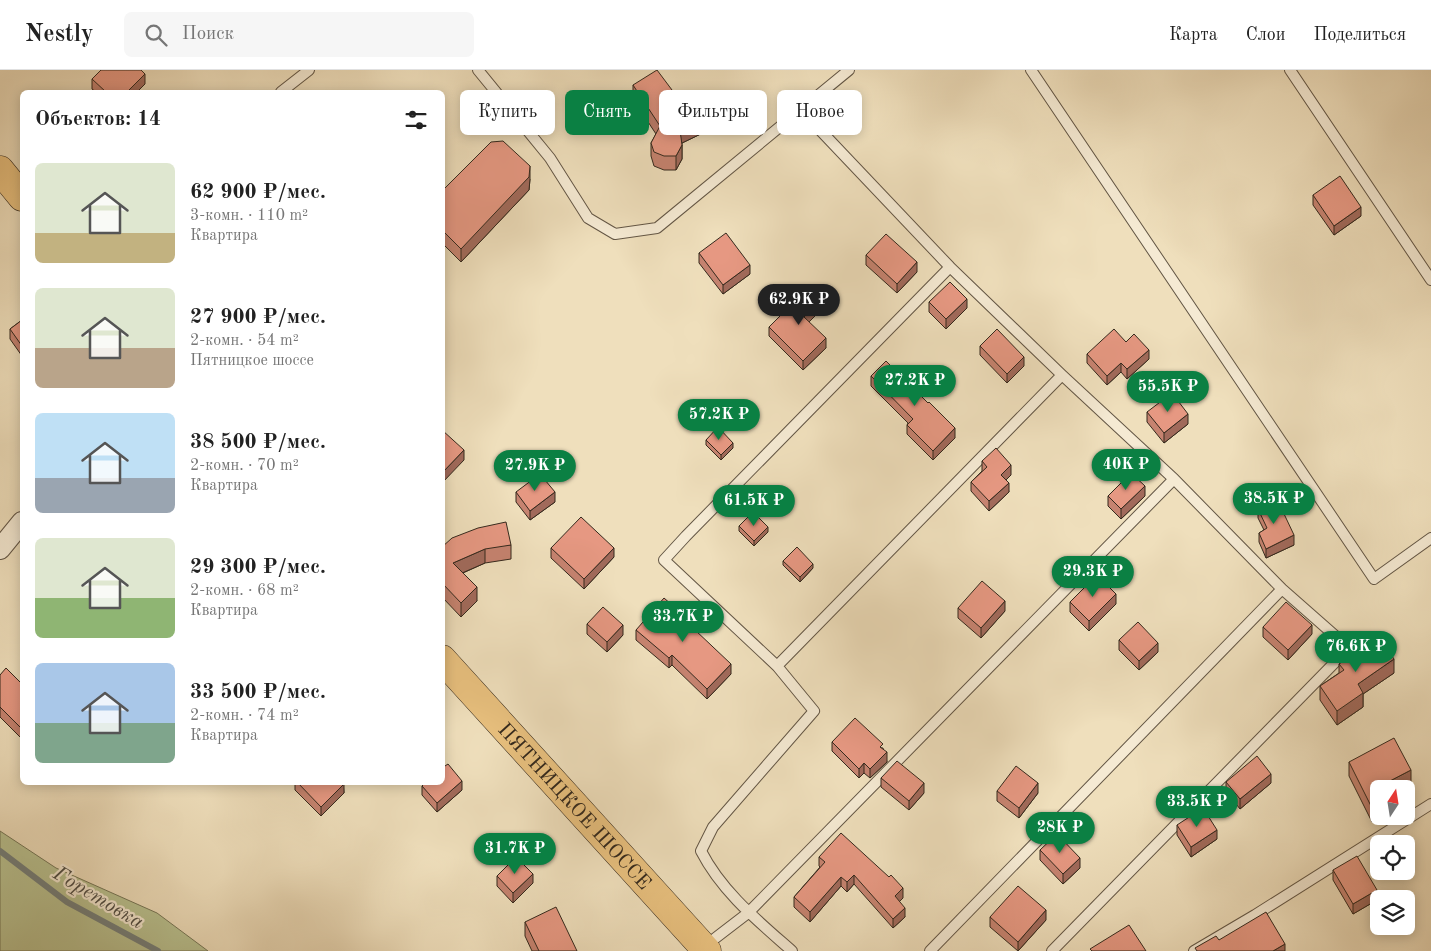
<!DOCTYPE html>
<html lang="ru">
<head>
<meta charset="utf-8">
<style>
	:root { --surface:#fff; --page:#f6f6f6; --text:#222; --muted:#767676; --line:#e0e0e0; --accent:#0b8043 }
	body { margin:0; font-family:"Old Standard TT",serif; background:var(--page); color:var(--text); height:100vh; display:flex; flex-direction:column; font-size:19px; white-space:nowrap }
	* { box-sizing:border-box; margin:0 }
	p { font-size:16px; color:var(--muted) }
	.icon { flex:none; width:28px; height:28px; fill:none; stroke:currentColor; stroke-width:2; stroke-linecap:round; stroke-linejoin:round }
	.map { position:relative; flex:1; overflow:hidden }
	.sheet { position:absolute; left:20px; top:20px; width:425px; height:695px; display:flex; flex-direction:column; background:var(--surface); border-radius:8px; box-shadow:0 2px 12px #0003 }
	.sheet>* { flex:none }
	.banner { position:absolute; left:460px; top:20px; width:475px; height:45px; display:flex; gap:10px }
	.needle { width:32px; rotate:12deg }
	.tools { position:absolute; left:1370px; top:710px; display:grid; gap:10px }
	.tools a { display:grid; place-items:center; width:45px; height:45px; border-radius:8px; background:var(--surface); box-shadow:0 2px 12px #0003; font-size:25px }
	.price { position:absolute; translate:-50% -42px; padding:0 11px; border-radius:18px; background:var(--accent); color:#fff; font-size:16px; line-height:32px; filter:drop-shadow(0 1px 2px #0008) }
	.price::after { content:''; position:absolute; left:50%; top:30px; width:15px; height:11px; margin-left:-8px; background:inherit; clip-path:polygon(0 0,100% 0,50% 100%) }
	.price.active { background:#222; color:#fff }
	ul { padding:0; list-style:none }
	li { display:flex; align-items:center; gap:15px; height:125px; padding:0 15px }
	li span { display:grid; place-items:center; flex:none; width:140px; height:100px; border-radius:8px; color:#555 }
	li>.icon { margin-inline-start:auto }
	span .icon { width:60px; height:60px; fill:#fffc; stroke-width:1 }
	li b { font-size:21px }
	h2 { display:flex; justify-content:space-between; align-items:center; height:60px; padding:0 15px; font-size:21px }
	.tag { padding:0 18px; border-radius:8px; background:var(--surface); box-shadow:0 2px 12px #0003; font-size:18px; line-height:45px }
	.tag.active { background:var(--accent); color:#fff }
	header { display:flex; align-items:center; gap:30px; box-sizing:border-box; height:70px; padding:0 25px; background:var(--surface); border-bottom:1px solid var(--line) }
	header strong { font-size:24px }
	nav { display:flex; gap:28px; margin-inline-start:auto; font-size:18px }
	.search { width:350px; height:45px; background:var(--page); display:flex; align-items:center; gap:12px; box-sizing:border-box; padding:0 18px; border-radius:8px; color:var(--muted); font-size:19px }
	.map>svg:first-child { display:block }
	.green { fill:#b9c291; stroke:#767657 }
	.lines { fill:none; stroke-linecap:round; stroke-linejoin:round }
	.stream { stroke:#74807c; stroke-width:6 }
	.service-casing { stroke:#635645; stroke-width:12 }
	.minor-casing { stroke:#635645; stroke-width:22 }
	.primary-casing { stroke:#34291d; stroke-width:29 }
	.service { stroke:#f5ead3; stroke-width:10 }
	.minor { stroke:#f5ead3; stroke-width:20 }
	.primary { stroke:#e8c07e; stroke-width:28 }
	.wall { fill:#c68370; stroke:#34291d }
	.shaded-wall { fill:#a16a5b; stroke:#34291d }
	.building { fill:#e69882; stroke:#34291d }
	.labels { text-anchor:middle; stroke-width:4.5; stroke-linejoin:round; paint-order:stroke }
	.street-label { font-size:20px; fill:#34291d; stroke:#f5ead3 }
	.water-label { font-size:21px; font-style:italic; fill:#4f4d45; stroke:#f5ead3 }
</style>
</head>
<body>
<header>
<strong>Nestly</strong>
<div class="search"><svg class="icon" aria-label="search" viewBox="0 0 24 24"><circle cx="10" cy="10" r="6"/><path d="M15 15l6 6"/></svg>Поиск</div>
<nav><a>Карта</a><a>Слои</a><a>Поделиться</a></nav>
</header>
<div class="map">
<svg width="1431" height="881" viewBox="0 0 1431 881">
	<rect width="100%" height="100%" fill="#efdfbc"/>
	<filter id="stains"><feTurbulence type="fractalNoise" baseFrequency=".004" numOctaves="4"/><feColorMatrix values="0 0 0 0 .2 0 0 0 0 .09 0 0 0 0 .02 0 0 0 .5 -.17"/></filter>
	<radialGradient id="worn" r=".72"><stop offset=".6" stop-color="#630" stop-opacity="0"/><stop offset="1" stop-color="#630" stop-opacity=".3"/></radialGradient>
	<path class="green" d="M0,761L56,798L157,843L208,881H0Z"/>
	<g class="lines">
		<path class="stream" d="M0,781L67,832L158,881"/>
		<defs>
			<path id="service" d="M478,0L550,88L588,148L615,164L657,158L849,0
				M1031,0L1374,509L1431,468
				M1290,0L1431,210
				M281,22L309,0
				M801,40L950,197L1062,305L1174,409L1282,519L1349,578L1052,881
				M777,596L1062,305
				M705,876L748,843L1174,409
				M792,881C758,851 722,822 701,781L713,757L814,641L777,596L664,490L686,466L950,197
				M930,881L1282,519
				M1194,881L1255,845L1431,734"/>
			<path id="minor" d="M0,479L22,452"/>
			<g id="primary">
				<path d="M0,100L22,127"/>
				<path id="s1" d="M442,589L707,881"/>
			</g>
		</defs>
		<use href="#service" class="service-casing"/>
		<use href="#minor" class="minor-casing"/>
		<use href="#primary" class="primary-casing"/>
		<use href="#service" class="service"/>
		<use href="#minor" class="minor"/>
		<use href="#primary" class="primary"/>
	</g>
	<path class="wall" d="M92,9L145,14L137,22H96L92,19Z
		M633,15L681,32L711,59L682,73V89L676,100H664L654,96L651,86V73L656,64L633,29Z
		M530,109L529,120L461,192L442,173V121Z
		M1313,125L1361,146L1334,165L1313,135Z
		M699,183L750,204L723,224L699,193Z
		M866,185L917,202L897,223L866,195Z
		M929,232L967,238L946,259L929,242Z
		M820,241L809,252L826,278L803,300L769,266V257Z
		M22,250V286L10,269V259Z
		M1126,272L1149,289L1127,309L1121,302L1107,315L1087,293V284Z
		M980,276L1024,296L1007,313L980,285Z
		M871,306L928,333L955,368L933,390L907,364V355L908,353L871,316Z
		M1147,342L1188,354L1164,373L1147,352Z
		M706,370L733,378L721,390L706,375Z
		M982,391L1011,405L1006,410L1009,422L989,441L971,421V412L982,401Z
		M516,422L555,432L530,450L516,432Z
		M1108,426H1145L1121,449L1108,436Z
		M1258,439L1294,475L1266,488L1259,472V463L1264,460L1258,448Z
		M739,456L768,462L754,476L739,461Z
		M511,475V489L485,493L463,503L477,531L461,547L442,527V477Z
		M551,478L614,487L584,519L551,488Z
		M783,491L813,498L800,512L783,495Z
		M1070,532L1116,534L1089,561L1070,542Z
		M958,538L1005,541L981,568L958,548Z
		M587,554L623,565L607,582L587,564Z
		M1263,557L1312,564L1288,590L1263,567Z
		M636,560L696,561L731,604L707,629L672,595L669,598L636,570Z
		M1119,570L1158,582L1139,600L1119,580Z
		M1339,594L1394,603L1363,624V637L1337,655L1320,630V616L1339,603Z
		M0,605L22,614V669L0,647Z
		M832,672L883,678L887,692L870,708L864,703L859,708L832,681Z
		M1349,692L1411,714L1401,719H1379V746H1383L1372,752L1349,706Z
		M881,708L924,723L909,740L881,717Z
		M295,712H343L344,723L321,746L295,720Z
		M1226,712L1271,713L1240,739L1226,721Z
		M422,716L462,720L437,742L422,725Z
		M997,721L1038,723L1019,748L997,731Z
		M1177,755L1217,769L1191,787L1177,765Z
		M1040,780L1080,798L1063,814L1040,790Z
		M819,787L903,828L899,831L905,847L893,858L854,814L847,822L841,816L810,852L794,837V827L820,797L819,796Z
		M1333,800L1377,830L1353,844L1333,810Z
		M497,806L533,813L513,833L497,816Z
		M990,847L1046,850L1018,881L990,857Z
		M525,852L577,881H532L525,866Z"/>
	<path class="shaded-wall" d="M145,4V14L137,22H127Z
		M711,45V59L680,74V60Z
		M682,75V89L676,100V86Z
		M530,96V109L529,120L461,192V179Z
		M1361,137V146L1334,165V156Z
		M917,192V202L897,223V214Z
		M750,195V204L723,224V215Z
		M967,229V238L946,259V249Z
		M820,231V241L804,257V247Z
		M826,268V278L803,300V291Z
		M1149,280V289L1127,309V299Z
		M1024,287V296L1007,313V304Z
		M1121,293V302L1107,315V306Z
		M1188,344V354L1164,373V363Z
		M955,358V368L933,390V381Z
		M733,373V378L721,390V385Z
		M464,380V390L442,413V403Z
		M1011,395V405L1001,415V405Z
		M1009,413V422L989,441V431Z
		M1145,416V426L1121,449V439Z
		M555,422V432L530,450V441Z
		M768,457V462L754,476V471Z
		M1294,465V475L1266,488V479Z
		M614,478V487L584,519V509Z
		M485,479V493L453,507V493Z
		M813,494V498L800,512V507Z
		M477,517V531L461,547V533Z
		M1116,524V534L1089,561V551Z
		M1005,531V541L981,568V558Z
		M623,555V565L607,582V572Z
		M1312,555V564L1288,590V580Z
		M1158,573V582L1139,600V591Z
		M672,585V595L669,598V588Z
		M1394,589V603L1363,624V637L1337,655V641L1358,614Z
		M731,594V604L707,629V619Z
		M887,682V692L870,708V699Z
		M864,693V703L859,708V699Z
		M1411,700V714L1401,719H1386V713Z
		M1271,704V713L1240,739V729Z
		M462,711V720L437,742V733Z
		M924,713V723L909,740V731Z
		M1038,713V723L1019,748V738Z
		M344,714V723L321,746V737Z
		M1379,734V746H1383L1372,752V738Z
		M1217,760V769L1191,787V777Z
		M1080,788V798L1063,814V804Z
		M533,804V813L513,833V823Z
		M854,805V814L847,822V812Z
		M841,807V816L810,852V842Z
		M903,818V828L895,836V826Z
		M1377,820V830L1353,844V834Z
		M905,838V847L893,858V849Z
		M1046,840V850L1018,881V872Z
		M1285,874V881H1273Z"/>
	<path class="building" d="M101,0H141L145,4L127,22H106L92,9Z
		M657,0L681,32L698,23L711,45L680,60L682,75L676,86H664L654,82L651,73L660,56L633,15Z
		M503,71L530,96L529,107L461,179L442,160V121L491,72Z
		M1340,106L1361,137L1334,156L1313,125Z
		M726,163L750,195L723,215L699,183Z
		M886,164L917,192L897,214L866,185Z
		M950,212L967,229L946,249L929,232Z
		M808,218L820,231L804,247L826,268L803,291L769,257Z
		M22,250V276L10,259Z
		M997,259L1024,287L1007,304L980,276Z
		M1114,259L1126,272L1134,264L1149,280L1127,299L1121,293L1107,306L1087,284Z
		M886,291L928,333L929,332L955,358L933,381L907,355L913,349L871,306Z
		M1172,323L1188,344L1164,363L1147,342Z
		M718,357L733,373L721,385L706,370Z
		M442,360L464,380L442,403Z
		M996,378L1011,395L1001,405L1009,413L989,431L971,412L987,397L982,391Z
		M1131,403L1145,416L1121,439L1108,426Z
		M540,404L555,422L530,441L516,422Z
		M1277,429L1294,465L1266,479L1259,463L1267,458L1258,439Z
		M753,442L768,457L754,471L739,456Z
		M581,447L614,478L584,509L551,478Z
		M506,452L511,475L485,479L453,493L477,517L461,533L442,513V477L452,468L478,458Z
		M797,477L813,494L800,507L783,491Z
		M1097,505L1116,524L1089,551L1070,532Z
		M982,511L1005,531L981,558L958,538Z
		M664,528L696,556L694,559L731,594L707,619L672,585L669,588L636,560Z
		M1286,532L1312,555L1288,580L1263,557Z
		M603,537L623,555L607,572L587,554Z
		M1138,552L1158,573L1139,591L1119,570Z
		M1379,567L1394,589L1358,614L1363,623L1337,641L1320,616L1344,600L1339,594Z
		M6,598L22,614V659L0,637V605Z
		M855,648L883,674L880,677L887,682L870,699L864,693L859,699L832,672Z
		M1394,668L1411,700L1386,713L1389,719H1379V734L1372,738L1349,692Z
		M1257,686L1271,704L1240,729L1226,712Z
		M897,691L924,713L909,731L881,708Z
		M448,694L462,711L437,733L422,716L426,712H442V698Z
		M1016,696L1038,713L1019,738L997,721Z
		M297,712H343L344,714L321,737Z
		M1203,738L1217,760L1191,777L1177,755Z
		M841,763L889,807L891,805L903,818L895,826L905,838L893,849L854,805L847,812L841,807L810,842L794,827L825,792L819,787Z
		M1057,764L1080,788L1063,804L1040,780Z
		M1357,786L1377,820L1353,834L1333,800Z
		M516,787L533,804L513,823L497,806Z
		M1018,816L1046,840L1018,872L990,847Z
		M556,837L577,881H539L525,852Z
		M1266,842L1285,874L1273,881H1197L1195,878L1216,866L1219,870Z
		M1129,855L1146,881H1092L1090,879Z"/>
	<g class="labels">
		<g class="street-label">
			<text dy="7" stroke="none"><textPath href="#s1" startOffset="198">ПЯТНИЦКОЕ ШОССЕ</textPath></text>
		</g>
		<g class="water-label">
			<text transform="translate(99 827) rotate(31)" y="7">Горетовка</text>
		</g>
	</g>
	<rect width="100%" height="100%" filter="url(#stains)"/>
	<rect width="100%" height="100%" fill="url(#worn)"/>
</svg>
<div class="tools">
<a><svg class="needle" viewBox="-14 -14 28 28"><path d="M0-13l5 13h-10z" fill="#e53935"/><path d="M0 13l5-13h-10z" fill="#767676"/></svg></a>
<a><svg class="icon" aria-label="locate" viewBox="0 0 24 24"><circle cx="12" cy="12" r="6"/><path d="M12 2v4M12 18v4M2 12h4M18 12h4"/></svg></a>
<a><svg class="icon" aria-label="layers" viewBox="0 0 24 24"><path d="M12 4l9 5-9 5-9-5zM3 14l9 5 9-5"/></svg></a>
</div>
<b class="price active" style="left:799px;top:256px">62.9K ₽</b>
<b class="price" style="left:915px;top:337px">27.2K ₽</b>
<b class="price" style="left:1168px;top:343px">55.5K ₽</b>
<b class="price" style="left:719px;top:371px">57.2K ₽</b>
<b class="price" style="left:1126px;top:421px">40K ₽</b>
<b class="price" style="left:535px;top:422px">27.9K ₽</b>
<b class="price" style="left:1274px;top:455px">38.5K ₽</b>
<b class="price" style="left:754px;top:457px">61.5K ₽</b>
<b class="price" style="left:1093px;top:528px">29.3K ₽</b>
<b class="price" style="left:683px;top:573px">33.7K ₽</b>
<b class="price" style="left:1356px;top:603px">76.6K ₽</b>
<b class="price" style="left:1197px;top:758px">33.5K ₽</b>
<b class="price" style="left:1060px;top:784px">28K ₽</b>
<b class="price" style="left:515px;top:805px">31.7K ₽</b>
<div class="banner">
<a class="tag">Купить</a>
<a class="tag active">Снять</a>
<a class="tag">Фильтры</a>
<a class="tag">Новое</a>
</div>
<section class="sheet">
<h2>Объектов: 14<svg class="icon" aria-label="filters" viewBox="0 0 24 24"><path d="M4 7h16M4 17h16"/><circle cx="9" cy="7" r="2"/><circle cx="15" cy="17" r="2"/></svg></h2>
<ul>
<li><span style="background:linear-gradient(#dfe7d0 70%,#c2b280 0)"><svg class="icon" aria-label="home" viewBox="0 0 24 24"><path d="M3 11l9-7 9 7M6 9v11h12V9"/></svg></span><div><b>62 900 ₽/мес.</b><p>3-комн. · 110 m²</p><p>Квартира</p></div></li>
<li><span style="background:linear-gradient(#dfe7d0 60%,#b9a48a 0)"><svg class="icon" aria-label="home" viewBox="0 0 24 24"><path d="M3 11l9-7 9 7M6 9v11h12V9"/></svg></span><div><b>27 900 ₽/мес.</b><p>2-комн. · 54 m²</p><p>Пятницкое шоссе</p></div></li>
<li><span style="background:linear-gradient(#bfe0f5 65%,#9aa5b1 0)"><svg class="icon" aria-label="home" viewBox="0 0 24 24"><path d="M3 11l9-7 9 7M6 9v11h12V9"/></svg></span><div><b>38 500 ₽/мес.</b><p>2-комн. · 70 m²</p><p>Квартира</p></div></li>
<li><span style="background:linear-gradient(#dfe7d0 60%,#8fb573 0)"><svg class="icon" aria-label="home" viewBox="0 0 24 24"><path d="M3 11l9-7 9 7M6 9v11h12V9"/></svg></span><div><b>29 300 ₽/мес.</b><p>2-комн. · 68 m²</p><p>Квартира</p></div></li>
<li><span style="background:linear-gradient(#a9c7e8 60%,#7fa58c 0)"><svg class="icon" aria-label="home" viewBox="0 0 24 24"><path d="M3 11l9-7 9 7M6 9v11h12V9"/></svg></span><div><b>33 500 ₽/мес.</b><p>2-комн. · 74 m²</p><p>Квартира</p></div></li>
</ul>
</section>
</div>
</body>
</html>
